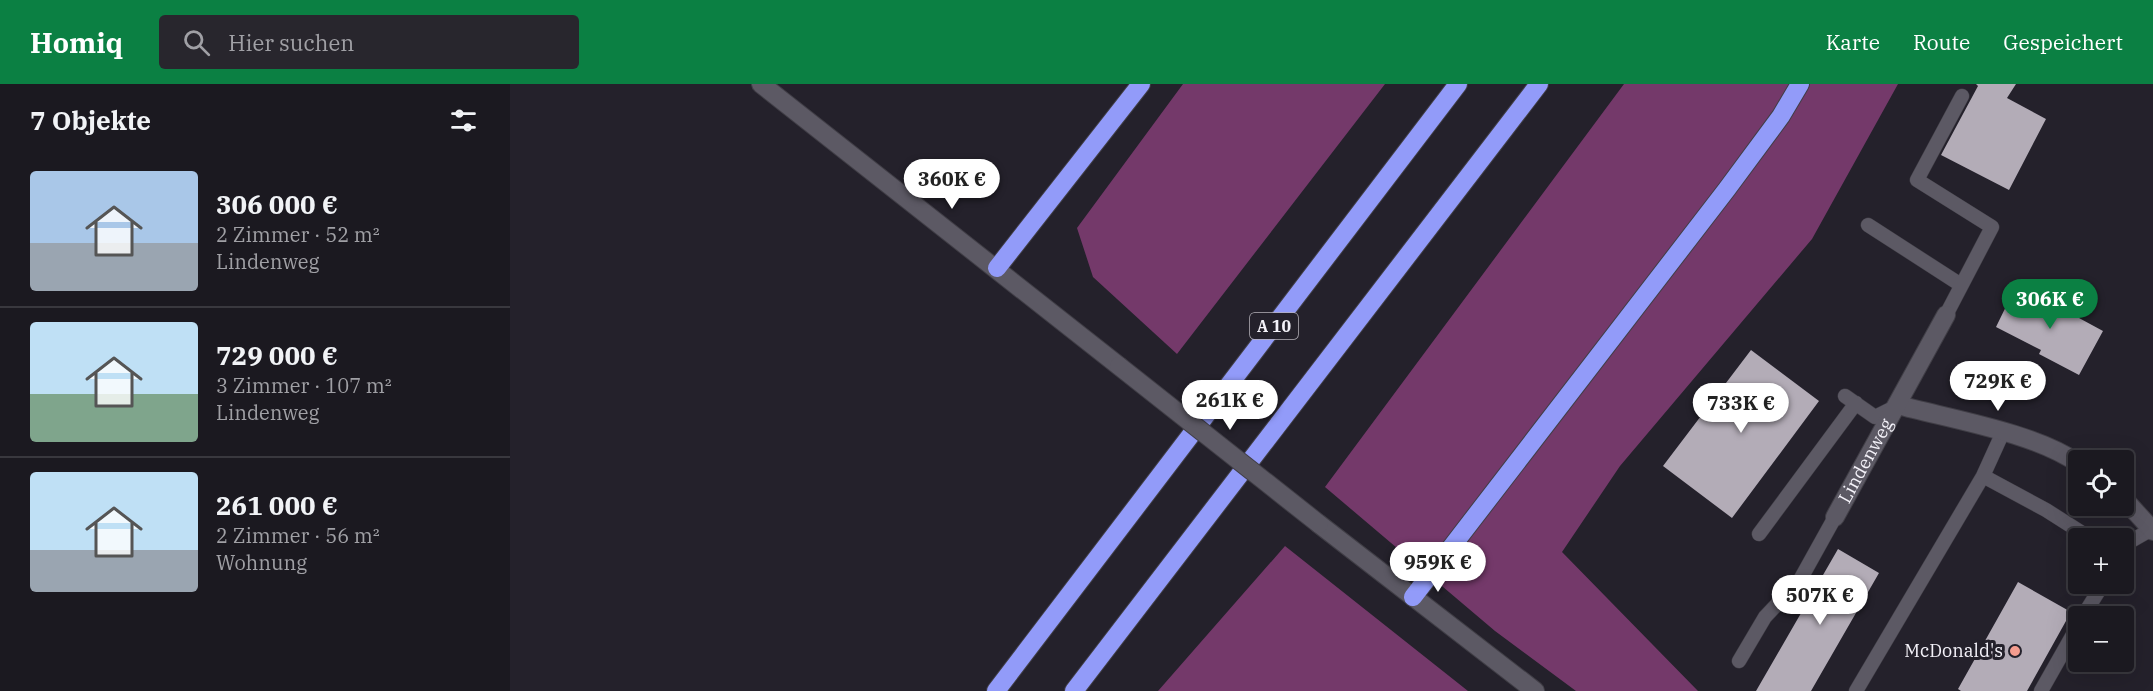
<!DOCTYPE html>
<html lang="de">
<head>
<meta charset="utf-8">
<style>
	:root { --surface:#1b1920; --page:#28262d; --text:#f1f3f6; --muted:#a0a0a5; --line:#39383e; --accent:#0b8043 }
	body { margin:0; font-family:"IBM Plex Serif",serif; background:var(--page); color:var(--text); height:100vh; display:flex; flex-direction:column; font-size:22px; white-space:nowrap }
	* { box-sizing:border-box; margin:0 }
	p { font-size:20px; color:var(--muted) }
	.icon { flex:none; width:33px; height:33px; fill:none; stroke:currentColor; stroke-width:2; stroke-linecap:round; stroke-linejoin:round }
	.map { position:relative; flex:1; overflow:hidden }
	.details { display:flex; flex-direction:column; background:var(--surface); width:510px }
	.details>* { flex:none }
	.tools { position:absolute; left:1558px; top:366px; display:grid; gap:12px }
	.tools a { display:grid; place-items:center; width:66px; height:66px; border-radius:6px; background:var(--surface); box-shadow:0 6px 24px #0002,0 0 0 2px var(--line); font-size:30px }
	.price { position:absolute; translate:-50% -51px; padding:0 14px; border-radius:21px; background:#fff; color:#222; font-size:20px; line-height:39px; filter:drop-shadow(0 2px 3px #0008) }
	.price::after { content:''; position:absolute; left:50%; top:36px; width:18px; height:14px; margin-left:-9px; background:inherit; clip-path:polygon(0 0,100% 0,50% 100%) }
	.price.selected { background:var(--accent); color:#fff }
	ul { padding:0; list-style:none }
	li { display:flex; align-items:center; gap:18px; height:150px; padding:0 30px }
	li+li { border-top:2px solid var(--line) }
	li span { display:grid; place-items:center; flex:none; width:168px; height:120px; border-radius:6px; color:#555 }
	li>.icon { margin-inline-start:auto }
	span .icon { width:72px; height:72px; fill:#fffc; stroke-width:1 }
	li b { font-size:26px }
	h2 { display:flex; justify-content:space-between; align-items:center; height:72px; padding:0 30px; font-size:26px }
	header { display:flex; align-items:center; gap:36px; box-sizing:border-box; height:84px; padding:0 30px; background:var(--accent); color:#fff }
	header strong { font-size:28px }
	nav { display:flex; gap:33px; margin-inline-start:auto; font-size:21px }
	.search { width:420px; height:54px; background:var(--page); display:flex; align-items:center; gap:15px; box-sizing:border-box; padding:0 21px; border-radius:6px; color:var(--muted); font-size:22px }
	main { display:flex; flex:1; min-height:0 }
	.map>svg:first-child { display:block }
	.forest { fill:#74396a }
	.building { fill:#b3acb7 }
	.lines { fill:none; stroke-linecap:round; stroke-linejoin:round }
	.lane-casing { stroke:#403e46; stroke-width:15 }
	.street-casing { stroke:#403e46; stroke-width:20 }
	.secondary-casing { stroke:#403e46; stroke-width:20 }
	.highway-casing { stroke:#403e46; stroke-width:20 }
	.lane { stroke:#5c5964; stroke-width:14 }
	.street { stroke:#5c5964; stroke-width:18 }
	.secondary { stroke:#5c5964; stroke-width:18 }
	.highway { stroke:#929bf9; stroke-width:18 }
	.secondary-bridge-casing { stroke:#403e46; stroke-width:20; stroke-linecap:butt }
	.secondary-bridge { stroke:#5c5964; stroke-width:18 }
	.poi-dot { fill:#f59d8f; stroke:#24212b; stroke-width:2 }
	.labels { text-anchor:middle; stroke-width:6; stroke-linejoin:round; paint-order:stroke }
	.shield { fill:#24212b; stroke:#b6b3bb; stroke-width:1.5 }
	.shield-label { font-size:16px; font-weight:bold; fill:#f4f2f9 }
	.street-label { font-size:18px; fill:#f4f2f9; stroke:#24212b }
	.poi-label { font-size:18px; fill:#f4f2f9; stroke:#24212b; text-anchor:end }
</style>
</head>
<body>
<header>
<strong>Homiq</strong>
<div class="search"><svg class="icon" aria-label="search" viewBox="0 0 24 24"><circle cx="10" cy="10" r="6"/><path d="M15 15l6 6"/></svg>Hier suchen</div>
<nav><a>Karte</a><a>Route</a><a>Gespeichert</a></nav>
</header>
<main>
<section class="details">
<h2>7 Objekte<svg class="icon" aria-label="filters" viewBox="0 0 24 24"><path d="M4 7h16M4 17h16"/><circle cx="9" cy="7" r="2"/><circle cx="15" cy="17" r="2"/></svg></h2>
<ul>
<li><span style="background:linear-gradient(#a9c7e8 60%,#9aa5b1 0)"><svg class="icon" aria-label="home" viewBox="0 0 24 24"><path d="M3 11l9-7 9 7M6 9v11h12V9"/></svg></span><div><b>306 000 €</b><p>2 Zimmer · 52 m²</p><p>Lindenweg</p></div></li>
<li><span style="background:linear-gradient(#bfe0f5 60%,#7fa58c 0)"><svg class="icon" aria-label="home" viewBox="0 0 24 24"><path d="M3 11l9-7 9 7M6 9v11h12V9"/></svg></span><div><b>729 000 €</b><p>3 Zimmer · 107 m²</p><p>Lindenweg</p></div></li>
<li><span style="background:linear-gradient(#bfe0f5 65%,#9aa5b1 0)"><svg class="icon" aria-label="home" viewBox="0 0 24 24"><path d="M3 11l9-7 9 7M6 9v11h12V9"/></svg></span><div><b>261 000 €</b><p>2 Zimmer · 56 m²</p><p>Wohnung</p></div></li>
</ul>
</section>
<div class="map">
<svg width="1643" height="607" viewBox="0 0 1643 607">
	<rect width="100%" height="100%" fill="#24212b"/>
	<path class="forest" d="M673,0H875L667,270L583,193L567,144Z
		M1114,0H1388L1302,155L1110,382L1052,468L1188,607H1066L985,547L815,403Z
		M775,462L958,607H648Z"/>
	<path class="building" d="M1466,0H1506L1497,14L1536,35L1499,106L1431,71L1468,2Z
		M1505,204L1534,219L1536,216L1560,229L1563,224L1572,229L1569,234L1593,247L1569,291L1529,270L1531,266L1486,243Z
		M1241,266L1309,317L1222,434L1153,382Z
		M1328,465L1369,489L1301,607H1246Z
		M1508,498L1561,528L1517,607H1451L1448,605Z"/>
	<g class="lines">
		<defs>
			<path id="lane" d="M1358,141L1451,201
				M1436,231L1482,143L1407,96L1452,12
				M1335,312L1365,333L1387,322
				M1473,392L1536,426L1580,454
				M1249,450L1346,319
				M1614,461L1642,445
				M1573,532L1593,500
				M1229,577L1255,533L1290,496L1325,433
				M1346,607L1473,392L1493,348
				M1531,607L1569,540"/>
			<g id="street">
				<path d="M1388,321C1440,335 1526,349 1569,380"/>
				<path d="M1614,415L1643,447"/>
				<path id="s1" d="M1325,433L1436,231"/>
			</g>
			<path id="secondary" d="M251,0L609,282
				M809,440L1025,607"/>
			<path id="highway" d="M487,184L631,0
				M903,513L1217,105L1271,32L1290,0
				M486,607L948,0
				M564,607L1029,0"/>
		</defs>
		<use href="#lane" class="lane-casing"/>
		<use href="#street" class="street-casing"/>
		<use href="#secondary" class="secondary-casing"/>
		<use href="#highway" class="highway-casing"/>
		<use href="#lane" class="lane"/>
		<use href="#street" class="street"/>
		<use href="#secondary" class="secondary"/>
		<use href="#highway" class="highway"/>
		<defs>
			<path id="secondary-bridge" d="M609,282L809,440"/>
		</defs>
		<use href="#secondary-bridge" class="secondary-bridge-casing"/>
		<use href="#secondary-bridge" class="secondary-bridge"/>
	</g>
	<circle class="poi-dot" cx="1505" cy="567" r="6"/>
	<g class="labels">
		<rect class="shield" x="740" y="229" width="48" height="26" rx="4.5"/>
		<g class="shield-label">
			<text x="764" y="248">A 10</text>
		</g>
		<g class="street-label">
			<text dy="6" stroke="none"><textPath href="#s1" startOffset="64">Lindenweg</textPath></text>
		</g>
		<g class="poi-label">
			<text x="1493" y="573">McDonald's</text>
		</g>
	</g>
</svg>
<div class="tools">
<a><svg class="icon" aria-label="locate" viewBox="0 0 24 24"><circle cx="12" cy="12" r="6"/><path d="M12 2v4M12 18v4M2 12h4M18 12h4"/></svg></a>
<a>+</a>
<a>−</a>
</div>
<b class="price" style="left:442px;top:126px">360K €</b>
<b class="price selected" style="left:1540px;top:246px">306K €</b>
<b class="price" style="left:1488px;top:328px">729K €</b>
<b class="price" style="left:720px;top:347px">261K €</b>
<b class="price" style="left:1231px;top:350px">733K €</b>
<b class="price" style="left:928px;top:509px">959K €</b>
<b class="price" style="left:1310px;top:542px">507K €</b>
</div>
</main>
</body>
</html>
